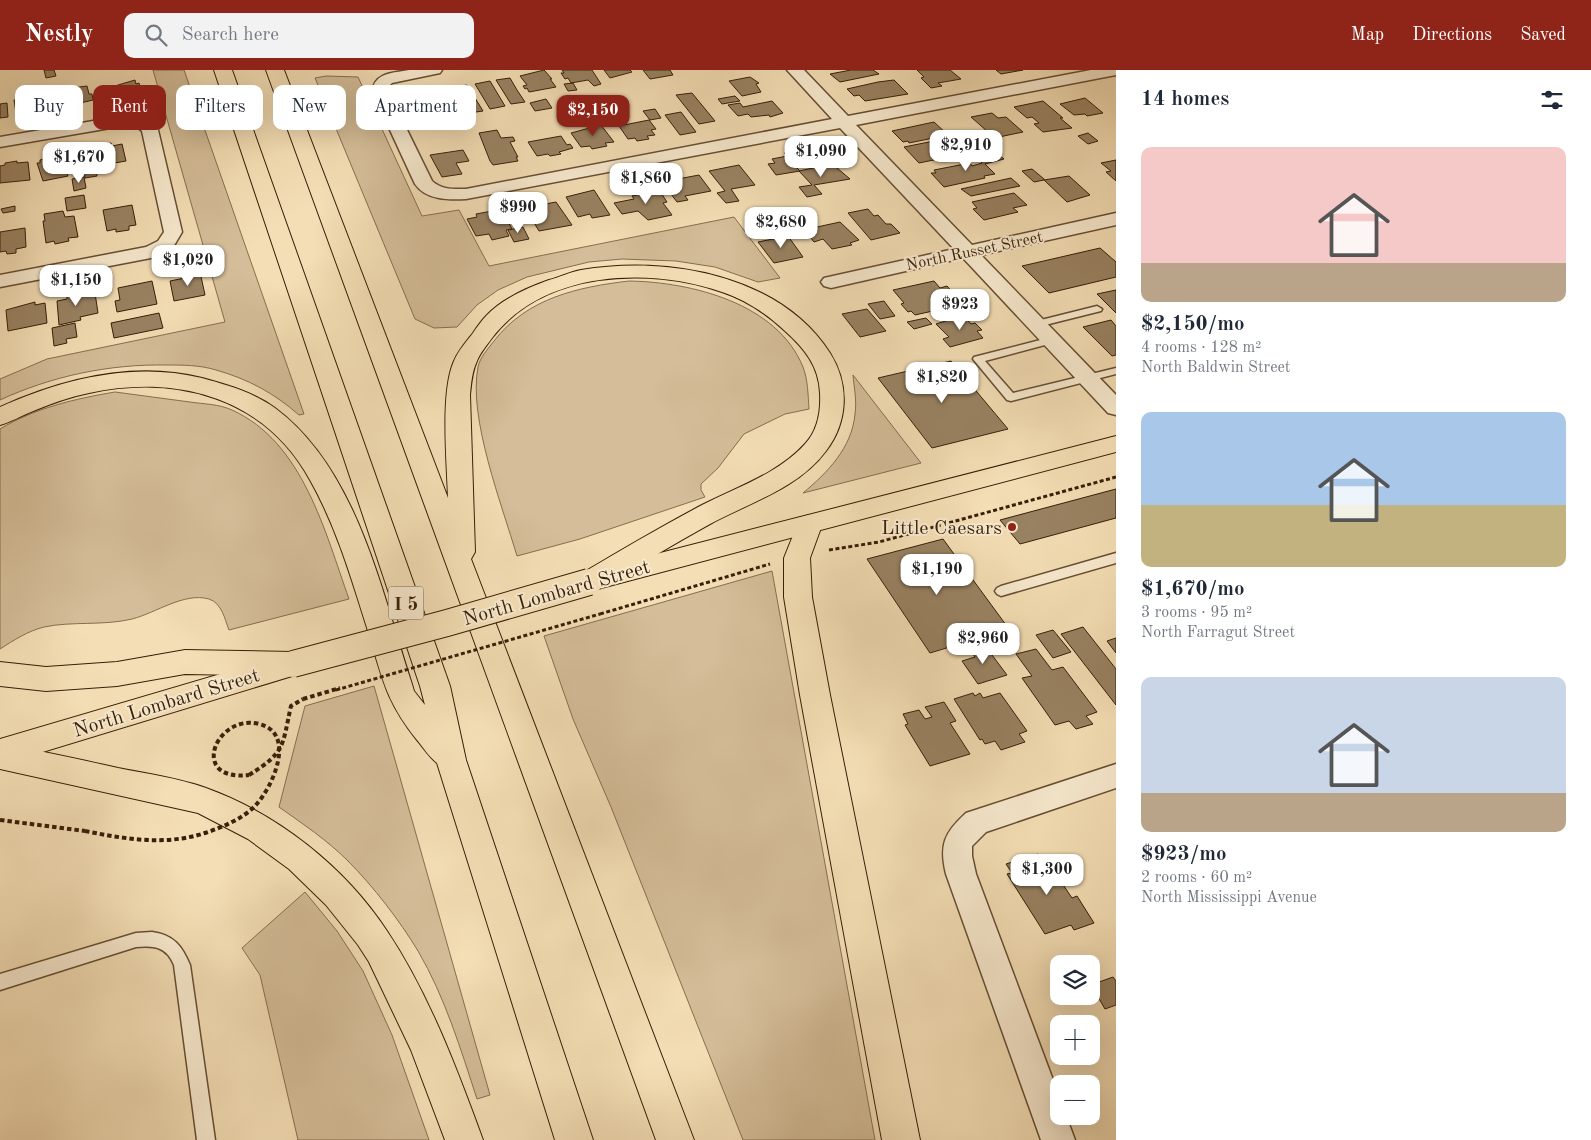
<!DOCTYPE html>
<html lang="en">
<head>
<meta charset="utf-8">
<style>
	:root { --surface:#fff; --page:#f2f2f3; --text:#1f2937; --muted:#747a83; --accent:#8f2418 }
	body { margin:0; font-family:"Old Standard TT",serif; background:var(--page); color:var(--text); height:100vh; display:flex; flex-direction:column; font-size:19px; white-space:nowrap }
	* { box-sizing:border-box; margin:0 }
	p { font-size:16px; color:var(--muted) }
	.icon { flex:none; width:28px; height:28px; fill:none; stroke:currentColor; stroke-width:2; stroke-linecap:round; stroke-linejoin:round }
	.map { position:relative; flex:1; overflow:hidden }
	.sheet { display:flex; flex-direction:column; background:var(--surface); width:475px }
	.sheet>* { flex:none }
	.guide { position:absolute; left:15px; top:15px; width:475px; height:45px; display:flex; gap:10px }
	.controls { position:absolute; left:1050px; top:885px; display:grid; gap:10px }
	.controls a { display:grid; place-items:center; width:50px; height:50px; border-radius:10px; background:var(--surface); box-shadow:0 5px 20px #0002; font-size:25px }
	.price { position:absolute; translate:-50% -42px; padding:0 11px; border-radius:10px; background:#fff; color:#222; font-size:16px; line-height:32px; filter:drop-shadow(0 1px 2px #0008) }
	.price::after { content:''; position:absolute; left:50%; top:30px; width:15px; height:11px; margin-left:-8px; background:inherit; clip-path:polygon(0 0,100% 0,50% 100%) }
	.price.on { background:var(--accent); color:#fff }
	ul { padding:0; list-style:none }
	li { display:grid; align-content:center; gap:10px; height:265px; padding:0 25px }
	li span { display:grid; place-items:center; height:155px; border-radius:10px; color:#555 }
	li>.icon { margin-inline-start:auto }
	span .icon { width:90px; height:90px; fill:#fffc; stroke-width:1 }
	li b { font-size:21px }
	h2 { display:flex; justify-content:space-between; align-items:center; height:60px; padding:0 25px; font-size:21px }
	.tag { padding:0 18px; border-radius:10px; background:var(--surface); box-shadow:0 5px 20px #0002; font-size:18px; line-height:45px }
	.tag.on { background:var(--accent); color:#fff }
	header { display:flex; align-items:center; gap:30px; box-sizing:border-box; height:70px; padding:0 25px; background:var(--accent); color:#fff }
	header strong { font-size:24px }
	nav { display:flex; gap:28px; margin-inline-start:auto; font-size:18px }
	.search { width:350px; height:45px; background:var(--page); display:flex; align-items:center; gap:12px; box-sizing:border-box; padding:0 18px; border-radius:10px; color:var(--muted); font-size:19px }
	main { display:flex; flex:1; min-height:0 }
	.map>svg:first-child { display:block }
	.green { fill:#d4bd98; stroke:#866e50 }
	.building { fill:#998262; stroke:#371e08 }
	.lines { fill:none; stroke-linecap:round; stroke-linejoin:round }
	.service-casing { stroke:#664e33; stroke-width:3 }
	.minor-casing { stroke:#664e33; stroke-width:3 }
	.primary-casing { stroke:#371e08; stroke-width:2 }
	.motorway-casing { stroke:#371e08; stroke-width:2 }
	.path-far1 { stroke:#371e08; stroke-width:3; stroke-dasharray:4 2.5; stroke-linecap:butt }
	.path { stroke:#371e08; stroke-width:4; stroke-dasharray:4.5 3; stroke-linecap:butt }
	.service { fill:#f8eacf; fill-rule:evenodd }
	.minor { fill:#f8eacf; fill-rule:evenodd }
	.primary { fill:#f4deb5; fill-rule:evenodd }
	.motorway { fill:#f4deb5; fill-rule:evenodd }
	.primary-bridge-casing { stroke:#371e08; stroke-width:28; stroke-linecap:butt }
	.path-bridge-far1 { stroke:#371e08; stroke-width:3; stroke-dasharray:4 2.5; stroke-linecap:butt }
	.path-bridge { stroke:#371e08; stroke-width:4; stroke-dasharray:4.5 3; stroke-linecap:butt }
	.primary-bridge { stroke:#f4deb5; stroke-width:26 }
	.poi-dot { fill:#8f2418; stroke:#f8eacf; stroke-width:2 }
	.labels { text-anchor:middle; stroke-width:4; stroke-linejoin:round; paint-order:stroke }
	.far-street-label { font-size:16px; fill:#371e08; stroke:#f8eacf }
	.shield { fill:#f8eacf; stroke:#715b44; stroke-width:1 }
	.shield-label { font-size:19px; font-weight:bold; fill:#371e08 }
	.poi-label { font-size:20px; fill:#371e08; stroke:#f8eacf; text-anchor:end }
	.street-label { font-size:20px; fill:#371e08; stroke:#f8eacf }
</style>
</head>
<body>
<header>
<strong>Nestly</strong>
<div class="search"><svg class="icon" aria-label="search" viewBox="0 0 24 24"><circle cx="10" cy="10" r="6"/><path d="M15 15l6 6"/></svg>Search here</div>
<nav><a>Map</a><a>Directions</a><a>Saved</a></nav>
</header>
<main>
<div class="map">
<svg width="1116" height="1070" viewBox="0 0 1116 1070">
	<rect width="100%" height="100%" fill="#f4deb5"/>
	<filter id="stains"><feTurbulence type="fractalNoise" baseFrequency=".004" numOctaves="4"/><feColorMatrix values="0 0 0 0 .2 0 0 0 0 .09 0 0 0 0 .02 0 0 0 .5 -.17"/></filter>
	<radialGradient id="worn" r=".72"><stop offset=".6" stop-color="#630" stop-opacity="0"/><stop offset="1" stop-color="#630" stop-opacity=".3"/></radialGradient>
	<path class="green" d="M153,0H184L304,344L299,345C274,323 248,309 216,300C200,295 183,295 167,295C109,294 52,306 0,330V309L47,289L225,252Z
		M326,6L358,7L422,146L459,140L489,196L734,147L780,208L758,212L715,197L676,191L622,189L589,192L527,207L498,220L477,235L457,257L434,258L415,249L315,8Z
		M629,211C691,212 777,233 803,297C808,310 808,325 809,339L785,344L744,364L718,398L701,414V420L705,427L580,469L517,486C502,435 468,348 478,297C480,287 488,279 494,271C527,228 578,217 629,211Z
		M853,305L921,393L803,423C827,403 852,378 855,344C857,331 854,317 853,305Z
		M115,322C140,325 165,329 190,332C203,334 219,334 232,340C303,372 325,462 349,529L229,560C225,550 222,533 209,529C184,522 156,543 132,549C103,556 72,551 44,557C28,561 14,570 0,579V359C35,338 74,329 115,322Z
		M772,501L875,1070H743L611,737L573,649L544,566Z
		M374,616L490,1025L477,1029C461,980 445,927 418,881C400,851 373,816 348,791C327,770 303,754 279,737L305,636Z
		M305,822L337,861L363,901L392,965L429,1070H298L260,905L242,878Z"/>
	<path class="building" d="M44,0H54L56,6L46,8Z
		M544,0L552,9H550L556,17L529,22L527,18L525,19L523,16L527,15L520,6Z
		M562,0H592L601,14L594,16L588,10L571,13L568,8L565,9L561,3H564Z
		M604,0H630L632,2L610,8Z
		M643,0H670L673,5L650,9Z
		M851,0H873L879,4L840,12L830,4Z
		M917,0H950L961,9L938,13L942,16L931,18L921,8L924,7Z
		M996,0H1023L1001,4Z
		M750,7L759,13L756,14L761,22L742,26L729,11Z
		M510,8L517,20L525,32L511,34L496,10Z
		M135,10L136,14L139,13L140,17L142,16L144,21H141L143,29L111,32L108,18Z
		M894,10L908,24L865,31L859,25L854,26L847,19L878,12Z
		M490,11L505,36L490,39L475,14Z
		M573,13L577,20L568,21L564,14Z
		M467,15L483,41L469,43L454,17Z
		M87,16L89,24H92L93,30L63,37L61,23L72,21V18Z
		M447,18L462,44L446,47L432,20Z
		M428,23L442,48L423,52L410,26Z
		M692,23L715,51L699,54L676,25Z
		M45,25L46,30H49V32L47,33L49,40L26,44L25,41L16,43L14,30Z
		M735,26L740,31L722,34L718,29Z
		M1085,28L1103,43L1087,46L1085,44L1074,45L1060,34Z
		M546,29L552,38L535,41L530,33Z
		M772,31L783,43L770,47L769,45L751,47L748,44L738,46L728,35L740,33L743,37Z
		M1043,31L1063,48H1060L1072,58L1043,62L1034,54L1039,53L1032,47L1027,48L1014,37Z
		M7,33L8,47L0,48V34Z
		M655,39L661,48L650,50L643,41Z
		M611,42L617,50L606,52L601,44Z
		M681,42L696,62L680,65L665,45Z
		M992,43L998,48L1006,47L1023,62L999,67L993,61L988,62L971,47Z
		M649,50L656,59L651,60L655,65L647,66L649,69L637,71L635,68L628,69L619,56Z
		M934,52L948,65L909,73L908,71L903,72L892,61Z
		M601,55L614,72L605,73L607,76L592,79L590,76L581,77L571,63Z
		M497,60L501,68L513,67L515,71L510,72L518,87H516L518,91L493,95L490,91L479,63Z
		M1088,63L1098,71L1088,74L1078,66Z
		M561,66L567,75L570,74L573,78L559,82L561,84L550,86L548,84L537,86L528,72Z
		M934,71L936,74L944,72L954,83H950L953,86L919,93L904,77Z
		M988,72L998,81L978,85L969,76Z
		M111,73L112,76L122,74L126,91L92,97L89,80L99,78V75Z
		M815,77L824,86H820L825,92L796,97L800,101L776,105L768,94L775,93L772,89L787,86L784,83Z
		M463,80L469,91L456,93L462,104L442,107L430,85Z
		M61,84V86L71,85L74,102L67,103L68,106L43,111L37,93H40V90Z
		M994,84H998L1004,89L985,94L995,104L984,106L985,108L944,117L931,103H936L934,100L970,93L972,96L982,93L976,87Z
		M1116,90V111L1106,102L1111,101L1101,93Z
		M17,91V93L28,92L30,110L0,113V96L5,95V93Z
		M836,93L843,97L837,98L850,109L814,115L822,124L807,127L799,117L812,115L799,101Z
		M739,95L755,115L731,119L739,131L726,133L717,123L725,121L709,101Z
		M96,98L97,106L85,108L84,100Z
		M1032,99L1044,109V110L1034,112L1022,101Z
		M699,105L711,121L685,126L688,130L677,132L662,112Z
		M1069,106L1090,125L1067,132L1044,110Z
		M84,107L86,118L74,121L72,109Z
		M1011,108L1020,116L971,126L961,119Z
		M594,120L610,145L592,148L590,144L578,147L566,127Z
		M659,120L667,132L663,133L672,145L648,150L638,141L622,144L614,133L634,129L632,126Z
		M1014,123L1027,135L1013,138L1018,142L984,150L973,139L977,138L972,132Z
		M84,125L86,138L67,141L65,128Z
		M556,132L572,155L539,161L533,151L527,153L520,139Z
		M132,135L136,155L129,156V160L116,162V159L107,161L103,140Z
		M15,136V141L3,143L1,139Z
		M868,139L874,146L878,145L886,154H891L900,163L871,170L848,143Z
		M63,141L65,147L74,146L78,167L68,168L69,171L55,174L54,171L46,173L43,151H45L44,144Z
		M492,141L493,144L503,142L512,159L506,160L509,166L492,170L489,164L476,166L467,149L477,147L476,144Z
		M812,151L817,157L840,152L859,170L850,173L852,175L832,179L823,169L814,172L799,153Z
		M523,157L529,169L514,172L508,160Z
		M25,158L26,177L16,179V183L7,184L6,181L0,182V162Z
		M788,166L803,187L774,193L758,172Z
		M1100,178L1116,192V207L1049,223L1022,196Z
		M200,202L205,225L174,231L170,211L185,208V205Z
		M152,211L157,234L117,242L115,231L120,230L118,218Z
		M934,211L940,218L947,216L956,226L949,228L955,236L915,245L911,241L908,242L901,234L904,233L893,220Z
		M1116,220V243L1097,224Z
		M83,222L84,225L95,223L98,243L80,247L81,250L59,255L57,231L67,229V225Z
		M884,231L895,246L880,249L868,234Z
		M35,232V235L45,233L47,253L8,261L6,240Z
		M867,239L886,261L860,267L842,244Z
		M159,243L163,258L114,268L111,253Z
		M958,247L959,248L965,247L971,254L975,253L982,260L977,261L983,268L950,277L943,269L949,267L936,254Z
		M926,248L932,254L914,259L907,252Z
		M1111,250L1116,256V285L1112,286L1083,257Z
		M75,253L77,267L66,269L67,273L54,276L52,258Z
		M951,291L1008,359L932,378L878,308Z
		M1116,419V448L1020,474L1000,450Z
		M943,469L1009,559L930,583L867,489Z
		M1083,557L1116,599V635L1061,564Z
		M1053,560L1071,582L1053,588L1036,565Z
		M1116,568V583L1107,571Z
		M983,573L1007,605L978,614L962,591L975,587L968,577Z
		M1036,579L1052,600L1063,597L1097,642L1086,646L1093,654L1076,659L1069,651L1055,655L1022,608L1032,606L1016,584Z
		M973,623L975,626L980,623L983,628L1000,623L1027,661L1019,664L1025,672L1001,680L995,671L985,674L982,669L980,670L954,629Z
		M944,632L956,651L950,653L970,684L930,696L905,655L908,654L903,644L919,640L925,649L932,647L925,637Z
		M1038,784L1043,792L1047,791L1072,828L1077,826L1094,853L1074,860L1071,855L1045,864L1007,804L1012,803L1006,794Z
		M1113,907L1116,911V935L1105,939L1091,915Z"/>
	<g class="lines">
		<defs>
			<path id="service" d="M1097,236L1102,239L1101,241L1037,257L1032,254L1033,252Z
				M1052,267L1057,270L1056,272L985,291L1013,323L1116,298V304L1011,331L1007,330L973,289L974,287Z
				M1116,483V493L1001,526L997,524L995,521L997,518L1001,516Z
				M152,862C174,865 182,876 190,895L215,1070H197L174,895C167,877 154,875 136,877L0,920V904L136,863Z"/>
			<path id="minor" d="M409,0H442L440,3L392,13L389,16L388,21L432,111C442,120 453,119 466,119L832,49L787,0H804L848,46L1091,0H1116V5L856,55L972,175L1116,143V155L981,185L1116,325V345L1108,343L963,188L831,218L824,216L821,212L824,208L954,179L840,58L466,129C448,130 426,130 415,114L372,21C375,2 394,3 409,0Z
				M122,46L148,48L158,60L182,162L172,179L151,188L0,217V205L146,177L158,171L164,162L142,61L137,57L122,56L0,77V67Z
				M1116,694V718L986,762L972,776V786L976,804L1059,1026V1046H1066L1075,1070H1041L946,804C939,775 944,763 966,743Z"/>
			<path id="primary" d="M1116,366V382L590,521L580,518L576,511L580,504L590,501Z
				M292,583L302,587L306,595L302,603L0,695V669Z"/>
			<path id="motorway" d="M214,0H232L450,616L466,690L593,1070H555L437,693C429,687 423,677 417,670C384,629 382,605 367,558C351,507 336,456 310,410C265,327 176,304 89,323C69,327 50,334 31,342C21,346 11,352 0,355V337C62,309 134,291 202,308C227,315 253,322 275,338C357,399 381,520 411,611L414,621L425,635L420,616Z
				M266,0H284L448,428C447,392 440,322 454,291C458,281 466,272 473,263C477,257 482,250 487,245C502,229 529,217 549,210C560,207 570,202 581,200C667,185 780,205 830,283C850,315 848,352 826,381C799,418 749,433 710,454C672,475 635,497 599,519L589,522L579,519L575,512L579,505C620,481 660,457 702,435C737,417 778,404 805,374C818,360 821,341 820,323C819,296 804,278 785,261C767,244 746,230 722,222C648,196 543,201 492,268C487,275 480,283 477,291C472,301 471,314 470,325L475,482L471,489L694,1070H656Z
				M809,445L818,448L822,455L810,488L812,527L830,625L920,1070H882L800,625L784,527V488L800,448Z
				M185,580L293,582L303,586L307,594L303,602L293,606L185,604L117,616L46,621L0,616V592L46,597L117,592Z
				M0,673C39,681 79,689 118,698C148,704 178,708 206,718C278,744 345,797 387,861C429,924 457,999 483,1070H445L411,980L369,892L358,875L326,835L289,799L248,769L198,743L0,699Z"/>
		</defs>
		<use href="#service" class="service-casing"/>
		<use href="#minor" class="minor-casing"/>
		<use href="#primary" class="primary-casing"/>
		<use href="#motorway" class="motorway-casing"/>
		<path class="path-far1" d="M829,480L879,472L1116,407
			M600,544L770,494"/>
		<path class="path" d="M249,705C286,682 282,676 291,636L303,629
			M0,750L85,761"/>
		<use href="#service" class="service"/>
		<use href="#minor" class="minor"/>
		<use href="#primary" class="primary"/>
		<use href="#motorway" class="motorway"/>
		<defs>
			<path id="primary-bridge" d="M293,594L447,553L589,512"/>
		</defs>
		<use href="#primary-bridge" class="primary-bridge-casing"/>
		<path class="path-bridge-far1" d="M336,620L600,544"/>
		<path class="path-bridge" d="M303,629L340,618
			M85,761C125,769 165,776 205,763C223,757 242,749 255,736C273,717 297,663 259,654C216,643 188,712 249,705"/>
		<use href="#primary-bridge" class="primary-bridge"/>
	</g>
	<circle class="poi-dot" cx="1012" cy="457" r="5"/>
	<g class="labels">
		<g class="far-street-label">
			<text transform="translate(974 180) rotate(-12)" y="6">North Russet Street</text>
		</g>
		<rect class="shield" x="388.5" y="516.5" width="35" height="33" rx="4"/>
		<g class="shield-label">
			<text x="406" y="540">I 5</text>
		</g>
		<g class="poi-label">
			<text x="1002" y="464">Little Caesars</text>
		</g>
		<g class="street-label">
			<text transform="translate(556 522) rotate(-16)" y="7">North Lombard Street</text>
			<text transform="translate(166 632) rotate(-17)" y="7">North Lombard Street</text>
		</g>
	</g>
	<rect width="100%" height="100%" filter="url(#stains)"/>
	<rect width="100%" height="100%" fill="url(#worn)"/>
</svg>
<div class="controls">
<a><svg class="icon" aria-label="layers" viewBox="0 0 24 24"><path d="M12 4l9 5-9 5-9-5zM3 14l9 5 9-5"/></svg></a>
<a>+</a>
<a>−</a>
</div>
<b class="price on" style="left:593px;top:67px">$2,150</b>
<b class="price" style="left:966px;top:102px">$2,910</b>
<b class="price" style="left:821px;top:108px">$1,090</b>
<b class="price" style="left:79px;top:114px">$1,670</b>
<b class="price" style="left:646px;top:135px">$1,860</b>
<b class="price" style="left:518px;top:164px">$990</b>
<b class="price" style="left:781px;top:179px">$2,680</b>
<b class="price" style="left:188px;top:217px">$1,020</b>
<b class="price" style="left:76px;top:237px">$1,150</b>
<b class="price" style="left:960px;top:261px">$923</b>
<b class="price" style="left:942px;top:334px">$1,820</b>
<b class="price" style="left:937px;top:526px">$1,190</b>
<b class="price" style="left:983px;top:595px">$2,960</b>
<b class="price" style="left:1047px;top:826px">$1,300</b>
<div class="guide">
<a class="tag">Buy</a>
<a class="tag on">Rent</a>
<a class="tag">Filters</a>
<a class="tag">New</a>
<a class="tag">Apartment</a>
</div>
</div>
<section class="sheet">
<h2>14 homes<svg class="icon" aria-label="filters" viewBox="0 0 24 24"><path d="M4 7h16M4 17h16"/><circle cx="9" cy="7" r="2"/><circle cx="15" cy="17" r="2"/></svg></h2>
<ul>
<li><span style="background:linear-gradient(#f6c9c9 75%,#b9a48a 0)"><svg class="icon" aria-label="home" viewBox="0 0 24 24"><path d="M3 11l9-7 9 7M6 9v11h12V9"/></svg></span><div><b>$2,150/mo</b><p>4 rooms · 128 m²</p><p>North Baldwin Street</p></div></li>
<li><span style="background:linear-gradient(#a9c7e8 60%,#c2b280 0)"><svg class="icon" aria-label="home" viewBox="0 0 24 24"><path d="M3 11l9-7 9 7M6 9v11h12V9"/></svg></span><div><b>$1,670/mo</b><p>3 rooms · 95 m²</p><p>North Farragut Street</p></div></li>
<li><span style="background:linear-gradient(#c9d6e8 75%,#b9a48a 0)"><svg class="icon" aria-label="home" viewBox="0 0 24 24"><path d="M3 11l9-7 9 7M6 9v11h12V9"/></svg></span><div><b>$923/mo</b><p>2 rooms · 60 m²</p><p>North Mississippi Avenue</p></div></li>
</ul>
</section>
</main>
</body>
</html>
